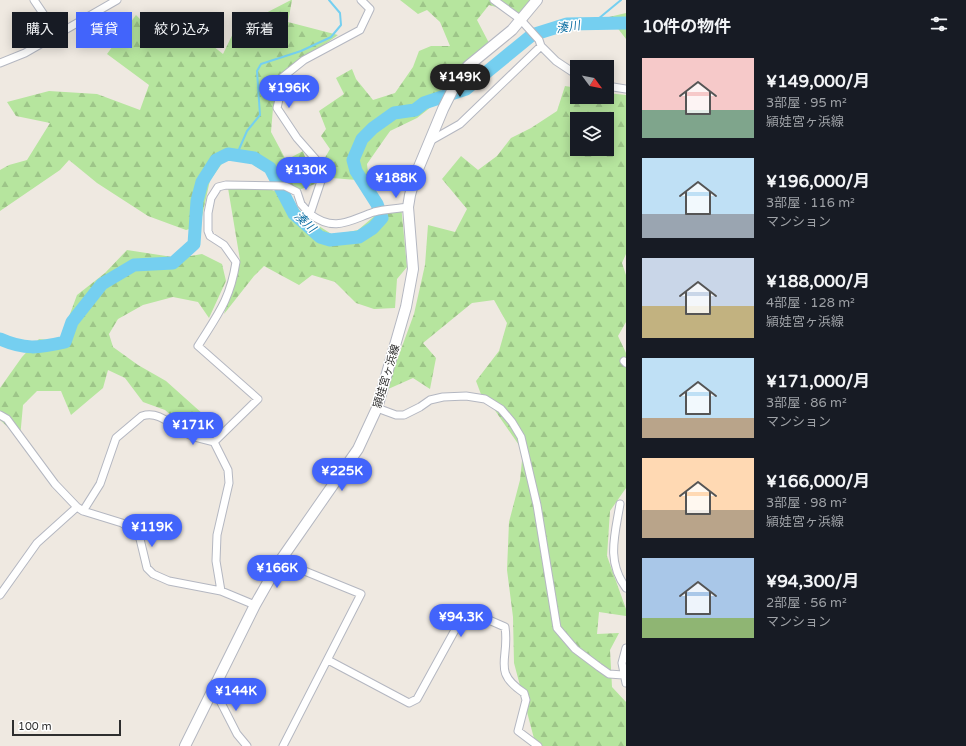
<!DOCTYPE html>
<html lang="ja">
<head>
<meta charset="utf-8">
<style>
	:root { --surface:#171b24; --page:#242831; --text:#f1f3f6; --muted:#9ea1a6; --accent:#4264fb }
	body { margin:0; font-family:"Varela Round","Noto Sans JP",sans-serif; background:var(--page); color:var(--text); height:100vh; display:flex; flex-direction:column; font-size:15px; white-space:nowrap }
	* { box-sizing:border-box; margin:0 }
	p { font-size:13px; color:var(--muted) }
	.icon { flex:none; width:22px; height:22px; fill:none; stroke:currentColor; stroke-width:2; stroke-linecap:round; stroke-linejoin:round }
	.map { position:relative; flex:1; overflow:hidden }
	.side { display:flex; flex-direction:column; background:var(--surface); width:340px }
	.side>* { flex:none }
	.top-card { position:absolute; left:12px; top:12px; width:380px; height:36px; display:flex; gap:8px }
	.needle { width:26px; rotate:122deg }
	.buttons { position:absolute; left:570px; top:60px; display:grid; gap:8px }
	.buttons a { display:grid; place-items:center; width:44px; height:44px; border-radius:0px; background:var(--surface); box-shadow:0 2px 10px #0003; font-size:20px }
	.scale { position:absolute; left:12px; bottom:10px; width:109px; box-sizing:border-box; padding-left:4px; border:2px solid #2e2e2e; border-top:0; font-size:11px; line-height:14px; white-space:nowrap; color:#2e2e2e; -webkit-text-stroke:3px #fff; paint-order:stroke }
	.price { position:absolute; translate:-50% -34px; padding:0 9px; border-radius:14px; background:var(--accent); color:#fff; font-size:13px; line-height:26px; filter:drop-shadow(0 1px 2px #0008) }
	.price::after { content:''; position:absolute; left:50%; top:24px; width:12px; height:9px; margin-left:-6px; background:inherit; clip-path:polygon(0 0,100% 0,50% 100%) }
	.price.on { background:#222; color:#fff }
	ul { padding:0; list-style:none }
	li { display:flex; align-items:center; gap:12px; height:100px; padding:0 16px }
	li span { display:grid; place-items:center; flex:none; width:112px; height:80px; border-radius:0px; color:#555 }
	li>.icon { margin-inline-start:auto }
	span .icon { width:48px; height:48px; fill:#fffc; stroke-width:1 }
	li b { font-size:17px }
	h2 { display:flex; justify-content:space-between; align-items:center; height:48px; padding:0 16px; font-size:17px }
	.tag { padding:0 14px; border-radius:0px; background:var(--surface); box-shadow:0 2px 10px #0003; font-size:14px; line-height:36px }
	.tag.on { background:var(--accent); color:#fff }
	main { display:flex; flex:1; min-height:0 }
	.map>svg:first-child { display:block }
	.forest { fill:url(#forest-firs); fill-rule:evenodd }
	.cemetery { fill:url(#cemetery-stones) }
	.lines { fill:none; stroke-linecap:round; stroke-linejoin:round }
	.stream { stroke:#75cff0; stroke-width:2 }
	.river { stroke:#75cff0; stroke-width:13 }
	.minor-casing { stroke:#b4b7c1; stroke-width:9 }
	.secondary-casing { stroke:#b4b7c1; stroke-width:12 }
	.minor { stroke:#fff; stroke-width:7 }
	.secondary { stroke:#fff; stroke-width:10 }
	.labels { text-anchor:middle; stroke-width:3; stroke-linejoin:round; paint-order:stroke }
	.street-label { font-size:11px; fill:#2e2e2e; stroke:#fff }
	.water-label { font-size:12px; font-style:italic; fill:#0d6fa3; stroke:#fff }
</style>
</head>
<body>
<main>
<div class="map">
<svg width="626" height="746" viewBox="0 0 626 746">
	<defs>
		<pattern id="forest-firs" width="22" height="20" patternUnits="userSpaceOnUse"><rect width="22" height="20" fill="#b6e59e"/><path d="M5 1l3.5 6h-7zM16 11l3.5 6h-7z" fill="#9dc588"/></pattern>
		<pattern id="cemetery-stones" width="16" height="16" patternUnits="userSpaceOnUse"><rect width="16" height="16" fill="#c8d9b8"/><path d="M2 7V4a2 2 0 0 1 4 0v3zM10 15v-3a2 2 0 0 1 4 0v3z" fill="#acbb9e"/></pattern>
	</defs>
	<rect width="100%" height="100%" fill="#efe9e1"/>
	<path class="forest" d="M291,0H292L288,22L338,35L284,73L273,108L271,132L286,160L303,151L315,184L296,191L252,164L229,154L210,180L200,226L186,230L148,216L97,183L69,160L60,170L0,211V170L9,165L27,160L50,123L16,116L7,102L49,91L97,94L140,110L149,85L107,54L136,15L164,44L181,45L193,34L203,38L223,54L240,19L262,15Z
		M400,0H532L520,14L489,5L477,20L489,43L446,82L431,107L417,118L390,131L367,164L369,181L332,178L319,168L330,149L321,136L326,129L319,111L344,94L336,78L352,69L356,79L373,100L395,93L413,67L419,51L431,46H450L440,22L427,10L418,14Z
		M626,13V39L609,17Z
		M565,86L577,88V97H607V93L626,95V254L622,263L626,275V322L618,336L626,353V488L610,511L607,556L626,609V616L599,612L597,634L619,633L610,650L612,687L626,702V746H536L514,663L513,617L507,570L509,522L520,480L523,451L494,409L482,397L476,381L499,351L507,323L494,300L472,303L423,343L436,358L430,389L413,378L386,390L414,314L425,265L428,225L455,232L467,209L442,179L461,156L478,170L497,156L511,138L531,128L557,111ZM577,119H607V149H577Z
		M264,187L285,195L308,219L333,235L358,230L378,213L401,205L407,267L397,279L395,308L374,309L356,303L335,282L312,275L299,285L264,266L254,276L224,314L240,260L228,188Z
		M127,250L179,258L202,254L222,264L226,281L209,318L198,302L173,297L143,305L118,319L109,334L113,347L138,365L166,381L204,415L191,433L165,410L143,402L125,378L108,370L103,388L71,415L61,391H37L23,405L20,438L0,420V388L22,357L39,339L60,341L77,295L105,273Z"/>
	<path class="cemetery" d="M184,15L194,26L177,42L166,33Z"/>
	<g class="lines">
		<path class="stream" d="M592,24L621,0
			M237,154L247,131L260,115L257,71L261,64L301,51L331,37L341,25L340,13L329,0"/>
		<path class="river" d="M0,339C24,350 39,348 65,342L72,322L102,284L134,265L173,263L194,244L197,201L202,182L216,160L228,154L254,158L270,168L294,214L320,237L330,240L359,237L373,228L382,218L377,204L356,171L353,160L362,139L373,128L394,113L415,110L424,103L466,89L532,35L567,24L626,23"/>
		<defs>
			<path id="minor" d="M34,0L57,34
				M361,0L370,9L360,30L304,60L279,80L280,95L277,108L297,138L319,163L321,181L310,214C335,233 350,220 374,212C385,209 397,209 408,207
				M494,0L520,19L539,40L541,46L556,61L577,75
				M0,63L25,53L117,0
				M607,86L626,89
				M430,141L460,124L541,46
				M624,361L626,363
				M377,408L396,415H404L420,407L430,400L443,397L466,396L485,399L501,409L512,422L521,437L537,505L557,628L575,649L599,667L609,674L623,675
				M0,415L7,419L55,484L77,507L83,511L122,523L136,532L140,539L147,568L153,574L169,581L221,591L255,605
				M214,442L258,399L198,346C218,314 230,300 236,262L224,245L210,236L208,231V213L211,198L218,187L226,185L285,186L297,192L301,204L310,214
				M620,504C615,535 606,561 626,588
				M83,511L100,484L116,438L142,416C161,410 173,428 190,435C197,438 206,440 214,442L228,470L229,483L217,535L216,561L221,591
				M280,561L361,594L283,746
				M0,595L37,543L77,507
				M626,648L622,663L626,683
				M328,660L409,703L417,699L466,610L505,627C510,660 491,671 524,693L526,700L518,731L538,746
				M214,689L237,734L247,746"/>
			<path id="secondary" d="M185,746L255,605L280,561L358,449L377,408L406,307L413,269L408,207L410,195L416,174L443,109L458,79L468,66L512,30L537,0"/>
		</defs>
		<use href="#minor" class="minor-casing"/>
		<use href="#secondary" class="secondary-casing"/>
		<use href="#minor" class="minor"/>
		<use href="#secondary" class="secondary"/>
	</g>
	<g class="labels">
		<g class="street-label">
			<text transform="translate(386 376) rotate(-73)" y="4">頴娃宮ヶ浜線</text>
		</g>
		<g class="water-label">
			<text transform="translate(568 27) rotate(-9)" y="4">湊川</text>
			<text transform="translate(305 222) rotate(43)" y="4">湊川</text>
		</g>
	</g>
</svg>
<div class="buttons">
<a><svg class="needle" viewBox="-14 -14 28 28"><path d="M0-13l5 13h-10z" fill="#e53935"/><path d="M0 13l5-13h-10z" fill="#9ea1a6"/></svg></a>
<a><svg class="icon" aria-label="layers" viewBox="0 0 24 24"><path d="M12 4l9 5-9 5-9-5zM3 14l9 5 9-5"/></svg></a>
</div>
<div class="scale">100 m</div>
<b class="price on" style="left:460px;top:98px">¥149K</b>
<b class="price" style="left:289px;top:109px">¥196K</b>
<b class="price" style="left:306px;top:191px">¥130K</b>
<b class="price" style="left:396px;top:199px">¥188K</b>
<b class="price" style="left:193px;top:446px">¥171K</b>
<b class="price" style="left:342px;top:492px">¥225K</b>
<b class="price" style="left:152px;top:548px">¥119K</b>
<b class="price" style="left:277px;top:589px">¥166K</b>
<b class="price" style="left:461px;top:638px">¥94.3K</b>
<b class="price" style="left:236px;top:712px">¥144K</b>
<div class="top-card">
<a class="tag">購入</a>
<a class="tag on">賃貸</a>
<a class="tag">絞り込み</a>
<a class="tag">新着</a>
</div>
</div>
<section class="side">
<h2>10件の物件<svg class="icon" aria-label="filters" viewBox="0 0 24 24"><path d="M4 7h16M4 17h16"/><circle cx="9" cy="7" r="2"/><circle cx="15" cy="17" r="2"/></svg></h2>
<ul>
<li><span style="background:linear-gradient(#f6c9c9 65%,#7fa58c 0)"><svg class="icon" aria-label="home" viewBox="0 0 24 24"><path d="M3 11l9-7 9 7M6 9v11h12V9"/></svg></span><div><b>¥149,000/月</b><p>3部屋 · 95 m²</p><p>頴娃宮ヶ浜線</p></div></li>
<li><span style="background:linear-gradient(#bfe0f5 70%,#9aa5b1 0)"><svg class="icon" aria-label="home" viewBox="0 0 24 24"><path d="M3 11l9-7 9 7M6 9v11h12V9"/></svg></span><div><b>¥196,000/月</b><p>3部屋 · 116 m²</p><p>マンション</p></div></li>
<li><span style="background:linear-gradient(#c9d6e8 60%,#c2b280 0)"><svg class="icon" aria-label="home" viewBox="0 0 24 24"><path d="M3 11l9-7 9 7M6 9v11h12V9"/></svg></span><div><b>¥188,000/月</b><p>4部屋 · 128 m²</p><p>頴娃宮ヶ浜線</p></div></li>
<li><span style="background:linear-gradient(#bfe0f5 75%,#b9a48a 0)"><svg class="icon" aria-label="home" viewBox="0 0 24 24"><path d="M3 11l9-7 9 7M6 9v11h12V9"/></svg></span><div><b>¥171,000/月</b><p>3部屋 · 86 m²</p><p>マンション</p></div></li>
<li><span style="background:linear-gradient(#ffd9b3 65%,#b9a48a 0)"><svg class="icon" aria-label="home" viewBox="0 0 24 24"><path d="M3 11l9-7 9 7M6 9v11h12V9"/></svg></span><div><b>¥166,000/月</b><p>3部屋 · 98 m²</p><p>頴娃宮ヶ浜線</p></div></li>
<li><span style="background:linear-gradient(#a9c7e8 75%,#8fb573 0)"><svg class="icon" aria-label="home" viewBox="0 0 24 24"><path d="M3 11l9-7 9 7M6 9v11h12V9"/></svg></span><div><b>¥94,300/月</b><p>2部屋 · 56 m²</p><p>マンション</p></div></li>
</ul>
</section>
</main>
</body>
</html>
